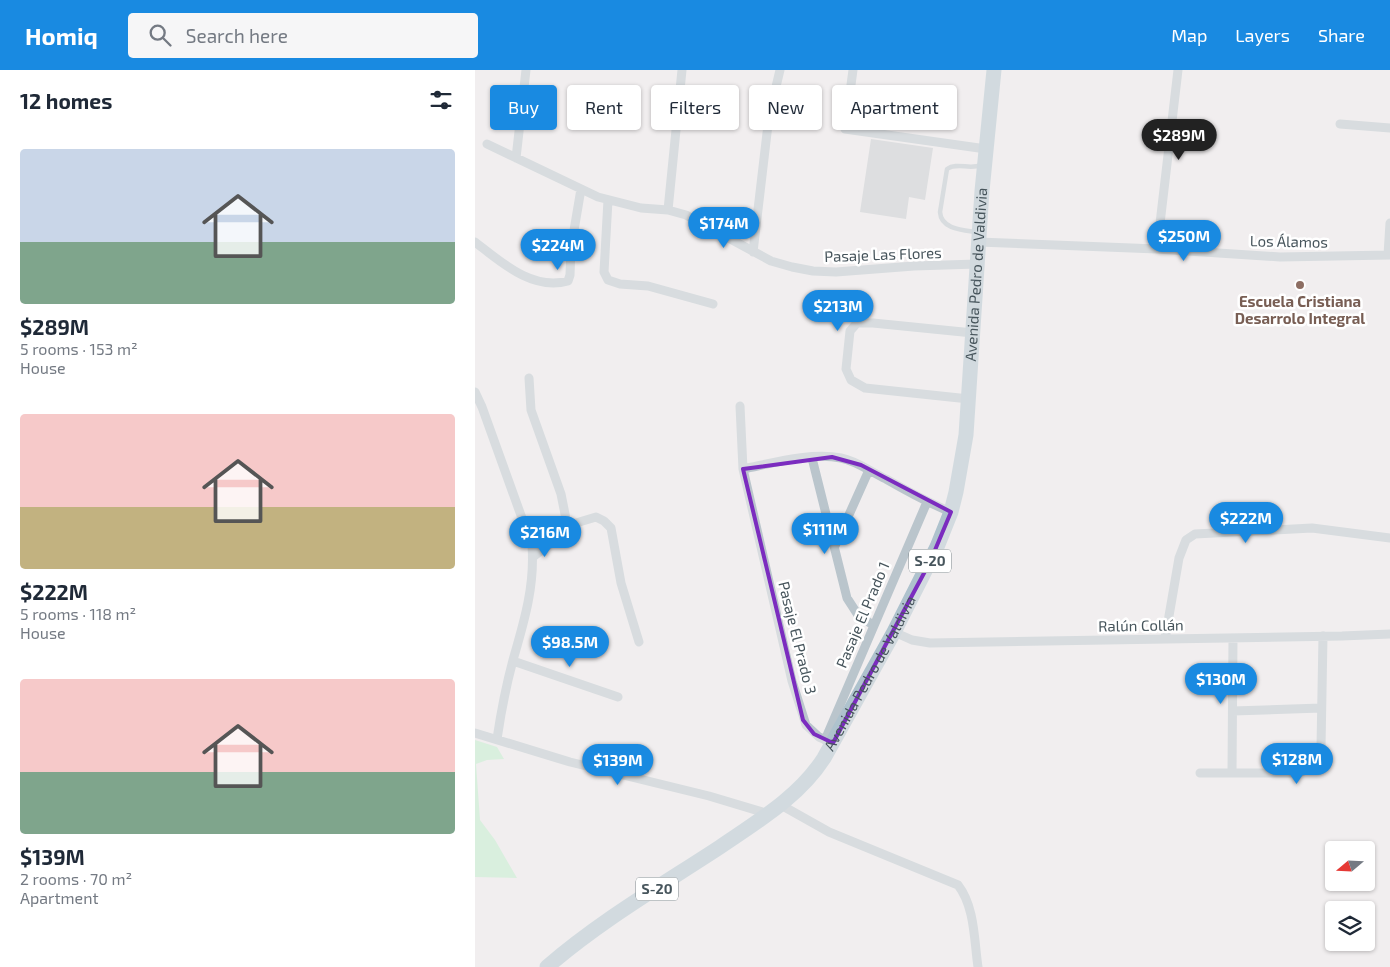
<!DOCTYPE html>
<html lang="en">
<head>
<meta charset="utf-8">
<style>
	:root { --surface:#fff; --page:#f6f6f7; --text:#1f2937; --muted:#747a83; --accent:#198ae1 }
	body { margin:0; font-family:"Exo 2",sans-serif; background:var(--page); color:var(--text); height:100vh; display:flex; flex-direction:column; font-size:19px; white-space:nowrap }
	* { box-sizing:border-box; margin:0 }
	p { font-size:16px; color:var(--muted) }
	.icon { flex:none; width:28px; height:28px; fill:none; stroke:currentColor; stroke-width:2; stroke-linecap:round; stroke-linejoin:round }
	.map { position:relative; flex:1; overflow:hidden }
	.panel { display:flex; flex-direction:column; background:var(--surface); width:475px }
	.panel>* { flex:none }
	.hud { position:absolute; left:15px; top:15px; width:475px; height:45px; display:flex; gap:10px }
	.needle { width:32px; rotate:251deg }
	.fabs { position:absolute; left:850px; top:771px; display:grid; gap:10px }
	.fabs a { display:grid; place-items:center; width:50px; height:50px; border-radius:5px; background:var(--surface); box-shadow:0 1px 4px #0004; font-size:25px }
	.price { position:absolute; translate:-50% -42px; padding:0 11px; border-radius:18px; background:var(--accent); color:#fff; font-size:16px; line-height:32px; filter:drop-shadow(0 1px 2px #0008) }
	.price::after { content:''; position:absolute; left:50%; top:30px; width:15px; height:11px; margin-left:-8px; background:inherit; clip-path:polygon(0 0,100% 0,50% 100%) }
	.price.on { background:#222; color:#fff }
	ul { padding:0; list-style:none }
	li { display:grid; align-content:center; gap:10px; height:265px; padding:0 20px }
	li span { display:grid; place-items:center; height:155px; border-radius:5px; color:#555 }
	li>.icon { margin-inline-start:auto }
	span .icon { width:90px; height:90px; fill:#fffc; stroke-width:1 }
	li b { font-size:21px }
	h2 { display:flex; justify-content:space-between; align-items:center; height:60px; padding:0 20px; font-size:21px }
	.pill { padding:0 18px; border-radius:5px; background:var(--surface); box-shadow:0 1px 4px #0004; font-size:18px; line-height:45px }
	.pill.on { background:var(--accent); color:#fff }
	header { display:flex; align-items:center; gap:30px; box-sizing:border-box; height:70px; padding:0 25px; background:var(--accent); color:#fff }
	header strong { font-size:24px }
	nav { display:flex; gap:28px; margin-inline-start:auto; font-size:18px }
	.search { width:350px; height:45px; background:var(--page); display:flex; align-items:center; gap:12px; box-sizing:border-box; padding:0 18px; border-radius:5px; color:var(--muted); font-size:19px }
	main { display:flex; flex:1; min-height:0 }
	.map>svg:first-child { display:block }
	.green { fill:#bdefca }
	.building { fill:#c5cace }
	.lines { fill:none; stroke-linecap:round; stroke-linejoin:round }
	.lane { stroke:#bac5cc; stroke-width:4.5 }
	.street { stroke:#bac5cc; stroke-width:9 }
	.primary { stroke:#aec2cd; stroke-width:15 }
	.marked { fill:none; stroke:#7b2cbf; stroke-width:4; stroke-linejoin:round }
	.education-dot { fill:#8d6e63; stroke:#fff; stroke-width:2 }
	.labels { text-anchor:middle; stroke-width:5; stroke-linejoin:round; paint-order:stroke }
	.shield { fill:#fff; stroke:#7e888d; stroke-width:1 }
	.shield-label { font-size:14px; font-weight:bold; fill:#47555c }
	.street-label { font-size:15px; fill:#47555c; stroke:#fff }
	.education-label { font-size:15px; font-weight:bold; fill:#785e54; stroke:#fff }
</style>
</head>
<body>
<header>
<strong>Homiq</strong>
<div class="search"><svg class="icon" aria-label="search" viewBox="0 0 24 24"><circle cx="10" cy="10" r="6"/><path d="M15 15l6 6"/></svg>Search here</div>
<nav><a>Map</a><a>Layers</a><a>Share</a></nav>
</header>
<main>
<section class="panel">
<h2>12 homes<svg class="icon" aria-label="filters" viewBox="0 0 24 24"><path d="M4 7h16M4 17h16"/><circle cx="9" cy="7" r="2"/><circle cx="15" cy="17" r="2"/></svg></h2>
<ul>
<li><span style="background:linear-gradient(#c9d6e8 60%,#7fa58c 0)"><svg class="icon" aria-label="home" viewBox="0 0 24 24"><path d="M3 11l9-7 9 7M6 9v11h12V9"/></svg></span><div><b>$289M</b><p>5 rooms · 153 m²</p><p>House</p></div></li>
<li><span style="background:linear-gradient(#f6c9c9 60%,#c2b280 0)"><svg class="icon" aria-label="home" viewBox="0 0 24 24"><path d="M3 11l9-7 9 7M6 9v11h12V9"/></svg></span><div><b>$222M</b><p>5 rooms · 118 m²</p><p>House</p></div></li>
<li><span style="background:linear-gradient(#f6c9c9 60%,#7fa58c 0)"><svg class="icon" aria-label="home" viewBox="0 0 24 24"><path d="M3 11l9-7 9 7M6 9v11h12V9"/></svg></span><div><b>$139M</b><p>2 rooms · 70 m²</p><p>Apartment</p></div></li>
</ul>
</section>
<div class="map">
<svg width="915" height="897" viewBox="0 0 915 897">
	<rect width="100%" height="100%" fill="#f1eeef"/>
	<path class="green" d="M0,670L22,677L29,689L12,690L1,694L5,750L20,770L42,808L0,807Z"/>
	<path class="building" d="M396,69L458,78L450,130L434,127L431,149L385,142Z"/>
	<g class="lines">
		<path class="lane" d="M501,162C487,160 466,159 465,142L472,99C482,92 495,100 506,95"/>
		<path class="street" d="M378,0L370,59L511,79
			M865,54L915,58
			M12,74L123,127L166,138L193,140L211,145L296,191L317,197L338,201L361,202L439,196L502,194
			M41,88L51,0
			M133,130L129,202L133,210L145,214L173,216L238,234
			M193,140L207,0
			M0,172C26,192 57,221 93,211L95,205L96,178L106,119
			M503,172L682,179L805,187L915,185
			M682,179L703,0
			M278,182L294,46L305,0
			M913,185L915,153
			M54,308L56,340L86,424L91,449V456L84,467L58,487
			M0,322L7,337L57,476C60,516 49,552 38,590C31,616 26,642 22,669
			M494,329L390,318L376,310L371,299L375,261L382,253H398L498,263
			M265,336L268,399L317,611L331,655L344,667L358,673
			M337,388L372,528L383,545L398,555
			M268,399C298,393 336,382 366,388C382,391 396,402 411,409C432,421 453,433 476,442
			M91,456L121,447L129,451L136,458L146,513L164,572
			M360,476L394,400
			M419,562L437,570L455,573L867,566L915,564
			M690,569L704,488L711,470L720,464L837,458L915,468
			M38,591L143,627
			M758,641L846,638
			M0,663L95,692L234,726L294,744
			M350,670L452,432
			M725,703H821C839,699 843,695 846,677L848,566
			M757,703L758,568
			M306,735L354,762L483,815C500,837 499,870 503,897"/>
		<path class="primary" id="s1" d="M72,897C125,851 187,815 245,777C283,751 324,727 349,688L419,562L462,477L476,442L481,422L491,365L507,121L519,0"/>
	</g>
	<path d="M0 0H915V897H0ZM357,387L386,395L476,442L455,492L358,673L339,664L328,650L268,399Z" fill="#f1eeef" fill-opacity=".55" fill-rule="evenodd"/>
	<path class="marked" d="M357,387L386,395L476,442L455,492L358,673L339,664L328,650L268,399Z"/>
	<circle class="education-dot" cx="825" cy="215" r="5"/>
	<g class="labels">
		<g class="shield">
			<rect x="434" y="479.5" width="42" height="23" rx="4"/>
			<rect x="161" y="807.5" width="42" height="23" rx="4"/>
		</g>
		<g class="shield-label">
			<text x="455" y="496">S-20</text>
			<text x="182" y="824">S-20</text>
		</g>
		<g class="street-label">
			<text transform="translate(814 172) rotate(1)" y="5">Los Álamos</text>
			<text transform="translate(408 185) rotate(-2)" y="5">Pasaje Las Flores</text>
			<text dy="5" stroke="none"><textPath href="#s1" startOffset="865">Avenida Pedro de Valdivia</textPath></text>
			<text transform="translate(388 545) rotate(-67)" y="5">Pasaje El Prado 1</text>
			<text transform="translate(666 556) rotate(-1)" y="5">Ralún Collán</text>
			<text transform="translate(322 568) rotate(76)" y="5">Pasaje El Prado 3</text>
			<text dy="5" stroke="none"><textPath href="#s1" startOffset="445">Avenida Pedro de Valdivia</textPath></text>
		</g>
		<g class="education-label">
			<text x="825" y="237">Escuela Cristiana<tspan x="825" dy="17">Desarrolo Integral</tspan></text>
		</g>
	</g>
</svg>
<div class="fabs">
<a><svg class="needle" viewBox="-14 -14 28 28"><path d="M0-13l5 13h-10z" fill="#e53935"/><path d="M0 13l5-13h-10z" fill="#747a83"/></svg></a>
<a><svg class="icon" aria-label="layers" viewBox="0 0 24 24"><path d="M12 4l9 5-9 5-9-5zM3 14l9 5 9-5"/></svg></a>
</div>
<b class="price on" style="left:704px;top:91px">$289M</b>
<b class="price" style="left:249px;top:179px">$174M</b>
<b class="price" style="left:709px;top:192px">$250M</b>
<b class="price" style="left:83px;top:201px">$224M</b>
<b class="price" style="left:363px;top:262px">$213M</b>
<b class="price" style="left:771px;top:474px">$222M</b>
<b class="price" style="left:350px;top:485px">$111M</b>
<b class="price" style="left:70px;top:488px">$216M</b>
<b class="price" style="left:95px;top:598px">$98.5M</b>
<b class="price" style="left:746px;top:635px">$130M</b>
<b class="price" style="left:822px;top:715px">$128M</b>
<b class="price" style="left:143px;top:716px">$139M</b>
<div class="hud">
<a class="pill on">Buy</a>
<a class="pill">Rent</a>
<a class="pill">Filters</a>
<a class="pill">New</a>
<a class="pill">Apartment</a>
</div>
</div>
</main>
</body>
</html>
